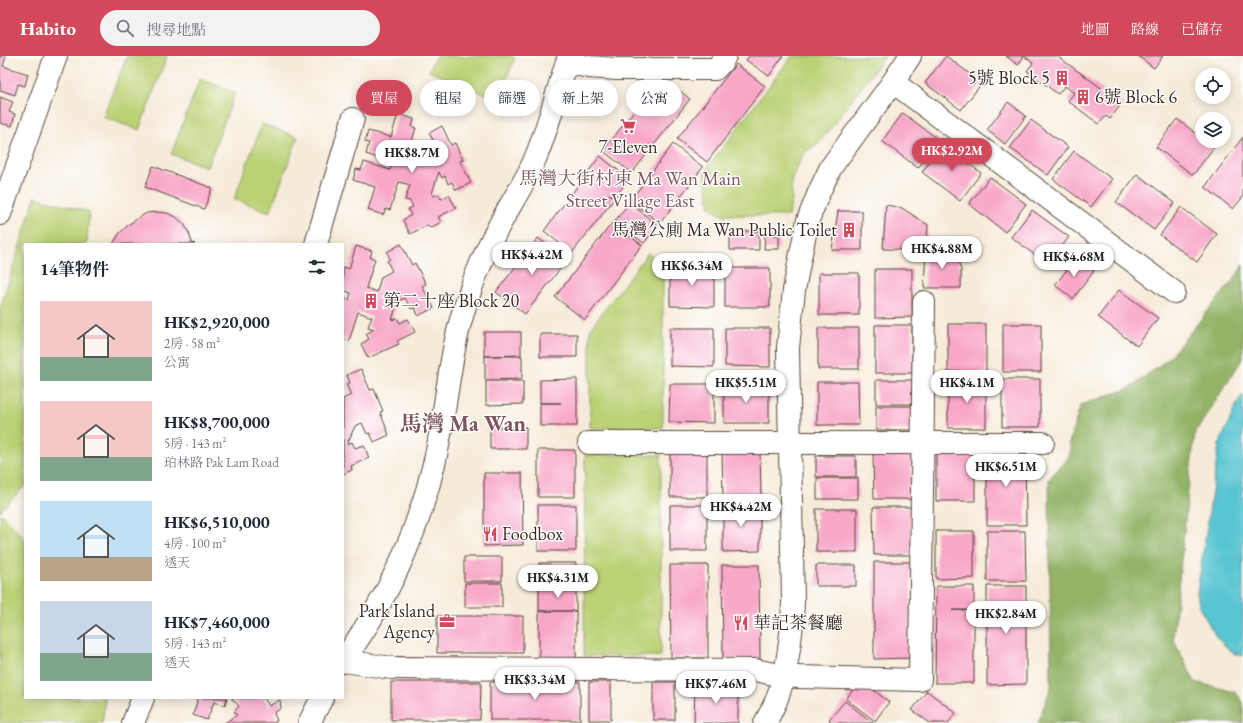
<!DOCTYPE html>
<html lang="zh-TW">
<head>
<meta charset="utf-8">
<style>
	:root { --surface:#fff; --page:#f2f2f3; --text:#1f2937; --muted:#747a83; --accent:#d1495b }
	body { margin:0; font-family:"EB Garamond","Noto Serif TC",serif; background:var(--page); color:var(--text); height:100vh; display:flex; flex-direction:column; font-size:15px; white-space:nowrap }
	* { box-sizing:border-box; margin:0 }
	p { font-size:13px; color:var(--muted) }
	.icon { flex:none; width:22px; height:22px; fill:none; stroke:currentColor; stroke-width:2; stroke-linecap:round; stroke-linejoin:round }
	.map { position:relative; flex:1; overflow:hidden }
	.side { position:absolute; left:24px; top:187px; width:320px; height:456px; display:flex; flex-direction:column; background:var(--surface); border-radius:0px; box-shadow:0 2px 10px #0003 }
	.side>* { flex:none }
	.hud { position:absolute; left:356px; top:24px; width:380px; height:36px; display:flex; gap:8px }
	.fabs { position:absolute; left:1195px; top:12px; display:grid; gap:8px }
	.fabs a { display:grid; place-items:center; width:36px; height:36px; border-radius:50%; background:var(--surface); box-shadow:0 2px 10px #0003; font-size:20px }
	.price { position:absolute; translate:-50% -34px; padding:0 9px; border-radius:14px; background:#fff; color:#222; font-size:13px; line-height:26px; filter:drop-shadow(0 1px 2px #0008) }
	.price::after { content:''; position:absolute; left:50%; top:24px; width:12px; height:9px; margin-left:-6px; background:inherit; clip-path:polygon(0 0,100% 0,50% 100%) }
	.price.current { background:var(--accent); color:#fff }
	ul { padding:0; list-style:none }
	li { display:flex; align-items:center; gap:12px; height:100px; padding:0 16px }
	li span { display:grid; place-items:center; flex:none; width:112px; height:80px; border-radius:0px; color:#555 }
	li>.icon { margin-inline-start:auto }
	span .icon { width:48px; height:48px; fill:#fffc; stroke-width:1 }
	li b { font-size:17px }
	h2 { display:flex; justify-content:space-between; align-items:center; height:48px; padding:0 16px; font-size:17px }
	.pill { padding:0 14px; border-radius:18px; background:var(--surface); box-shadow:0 2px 10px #0003; font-size:14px; line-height:36px }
	.pill.current { background:var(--accent); color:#fff }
	header { display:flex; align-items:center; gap:24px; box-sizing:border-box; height:56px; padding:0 20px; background:var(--accent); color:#fff }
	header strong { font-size:19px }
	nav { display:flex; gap:22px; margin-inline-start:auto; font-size:14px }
	.search { width:280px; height:36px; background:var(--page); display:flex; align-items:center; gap:10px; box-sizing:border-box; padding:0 14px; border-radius:22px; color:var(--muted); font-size:15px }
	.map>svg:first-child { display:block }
	.green { fill:#bad175; stroke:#7a7e4a }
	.forest { fill:#93b366; stroke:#676e42 }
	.water { fill:#59c5d2; stroke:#4a7878 }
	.building { fill:#f8a7c9 }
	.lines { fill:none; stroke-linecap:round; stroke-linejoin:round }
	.minor-casing { stroke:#57473a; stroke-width:24 }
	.minor { stroke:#fff; stroke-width:22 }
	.labels { text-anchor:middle; stroke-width:3; stroke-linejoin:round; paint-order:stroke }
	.poi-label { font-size:18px; fill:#3b2a1e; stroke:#fff; text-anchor:start }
	.neighbourhood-label { font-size:19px; fill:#7d565a; stroke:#fff }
	.district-label { font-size:22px; font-weight:bold; fill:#7d565a; stroke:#fff }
</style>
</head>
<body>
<header>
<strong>Habito</strong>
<div class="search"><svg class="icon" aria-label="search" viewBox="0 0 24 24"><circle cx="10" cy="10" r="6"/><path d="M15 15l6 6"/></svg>搜尋地點</div>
<nav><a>地圖</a><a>路線</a><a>已儲存</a></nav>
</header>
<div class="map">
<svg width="1243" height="667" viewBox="0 0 1243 667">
	<rect width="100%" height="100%" fill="#fff"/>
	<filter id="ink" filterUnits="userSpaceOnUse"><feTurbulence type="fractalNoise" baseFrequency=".025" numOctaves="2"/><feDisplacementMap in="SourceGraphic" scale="8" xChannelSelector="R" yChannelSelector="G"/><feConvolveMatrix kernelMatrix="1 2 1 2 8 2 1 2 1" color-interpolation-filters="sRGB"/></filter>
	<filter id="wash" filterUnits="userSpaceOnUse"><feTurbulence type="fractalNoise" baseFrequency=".012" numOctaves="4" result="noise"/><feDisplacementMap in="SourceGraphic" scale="16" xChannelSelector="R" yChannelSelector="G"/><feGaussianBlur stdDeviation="0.9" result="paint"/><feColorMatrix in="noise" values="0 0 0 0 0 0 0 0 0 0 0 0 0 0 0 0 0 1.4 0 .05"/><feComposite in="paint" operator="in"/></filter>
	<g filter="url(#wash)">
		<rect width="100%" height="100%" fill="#f6ebd9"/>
		<path class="green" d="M127,0H167L139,74L103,61Z
			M436,0H509L515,2L498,43L429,15Z
			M792,0H885L827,77L818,87L804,97L791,124L792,144L788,160L722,159L710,151L704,116Z
			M200,23L235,37L207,111L171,98Z
			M262,68L298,81L270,156L234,143Z
			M35,141L89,156L87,186L86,188H25V430L0,455V253Z
			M648,197L663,210V372H590V273Z
			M585,399H661V600H584Z
			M0,457L25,483V642H105L102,667H0Z"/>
		<path class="forest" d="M1243,209V302L1195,377L1189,427L1173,583L1195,626L1235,636L1243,646V667H1038L1051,631L1049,423L1069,401L1070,382L1081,349L1130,332L1169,302L1235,222Z"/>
		<path class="water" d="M1243,339V600L1233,597L1217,582L1200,553L1197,537L1219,389L1238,345Z"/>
		<g id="blocks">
			<path class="building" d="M0,0H6L3,10L28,18L25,30L18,28L15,39L0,34Z
				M749,0H783L769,20L746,4Z
				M946,0L982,27L961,54L925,27Z
				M1006,0H1057L1122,47L1110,63L1106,60L1099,68L1068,45L1074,37L1065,30L1058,38L1027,15L1033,7L1024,0L1018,9Z
				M1138,0H1163L1154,12Z
				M736,8L765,30L707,106L677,83Z
				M661,20L690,43L632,117L603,95Z
				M0,41L13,46L9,56L15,58L12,70L0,67Z
				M1008,46L1026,60L1005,88L987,74Z
				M903,57L939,84L918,112L882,85Z
				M398,58L414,63L412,71L416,72L407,101L421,105L423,98L429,100L431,95L428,89L434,86L429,77L442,70L451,89L455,87L463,104L460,105L471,127L456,134L452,126L448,128L445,120L442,122L439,116L432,137L433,140L438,138L441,143L449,139L456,152L438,161L441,166L430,172L428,169L410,178L403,164L411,159L408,153L413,151L410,145L405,144L410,129L399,126L390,154L386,153L383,159L368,154L375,131L353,124L356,113L361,114L364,106L390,114L392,107L366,98L369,87L365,86L368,75L391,81Z
				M1177,63L1202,82V85H1206L1214,91L1193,119L1156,91Z
				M1031,64L1068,91L1048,119L1010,92Z
				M1243,81V141L1233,153L1205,131Z
				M673,88L703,111L660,167L630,145Z
				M943,88L981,117L960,145L922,116Z
				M1074,95L1112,123L1091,151L1053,123Z
				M600,100L629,123L615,141L609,138L615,142L572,197L544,175Z
				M153,110L212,132L204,153L145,131Z
				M1137,118L1175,147L1154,174L1116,146Z
				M990,121L1026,148L1005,176L969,148Z
				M629,147L658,169L644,187L615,165Z
				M886,149L902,152L928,169L926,194L883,193Z
				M1181,151L1217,178L1197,206L1160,179Z
				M1032,154L1069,181L1048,209L1011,181Z
				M838,155H862V194H832Z
				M157,156L167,157L176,161L184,168L189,177L192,187L195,188H113L119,178L128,169L138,162L147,157Z
				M612,167L642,189L585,264L555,241Z
				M730,175H759V194H730Z
				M765,179H779V193H764Z
				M538,182L567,204L525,258L496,236Z
				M401,188L412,209L415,207L426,228L422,230L434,252L418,260L415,251L411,253L405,242L398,245L392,264L397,262L400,267L408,263L415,276L397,285L399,288L368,302L361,288L369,283L366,278L374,273L368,271L372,261L358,256L349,285L343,283V242L349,244L351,237L343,234V211L349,213L356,190L372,195L370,201L375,203L366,232L377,236L381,221L392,215L387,205L390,203L387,196Z
				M926,194H948V201H958L960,212H961V232H924Z
				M1076,202L1094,215L1073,243L1055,229Z
				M670,211L714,212V251L670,250Z
				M725,212H770V251H725Z
				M875,213H912V261L875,262Z
				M819,217H859V259H819Z
				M1119,234L1158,262L1137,290L1098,261Z
				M948,268H986V316H948Z
				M1003,268H1041V316H1003Z
				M875,269H912V317H875Z
				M670,272H714V311L670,310Z
				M725,272H770V311L725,310Z
				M818,272H859V313H818Z
				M484,276H521V299L484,300Z
				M540,278H577V301H540Z
				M485,300H522V323L485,324Z
				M361,313L370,334L374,333L383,355L380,356L389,379L374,386L370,377L367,378L362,367L355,370L347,388L352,386L355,392L364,389L369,402L351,410L352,414L343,418V343L351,339L346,328L350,327L347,319Z
				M577,323V370H540V347H561H540V324Z
				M986,323V372H948V324Z
				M1002,323H1040V371H1002Z
				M876,324H914V348H876Z
				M486,325H523V348L486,349Z
				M817,326H858L859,369H817Z
				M670,328H714V367L669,366Z
				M724,328H769V367H724Z
				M876,350H913L914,374H876Z
				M490,371H526V393H490Z
				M538,394H575V441H538Z
				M722,394H760L761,441L723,442Z
				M670,395H707V441H670Z
				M1025,395L1026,469H987V396Z
				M873,396H911L912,443H874Z
				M936,396H975V445H936Z
				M816,400H856V421H816Z
				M484,417H522L523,489L484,490Z
				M817,422H858V443H817Z
				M538,449H576V495H538Z
				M670,449H707V495H670Z
				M723,449H760V495L723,496Z
				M873,451H911L912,499H874Z
				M816,453H857V496H816Z
				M936,475H974V522L936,523Z
				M987,475H1025L1026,525H987Z
				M464,501H502V525H464Z
				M874,506H911V602L874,603Z
				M539,507H576V530H539Z
				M670,509H708V602H671Z
				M722,509H759L760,603H723Z
				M816,509H856V530H816Z
				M465,527H502V551H465Z
				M936,530H974V554H952L974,555V627H935Z
				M987,530H1026V628L987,629Z
				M539,531H576V555H539Z
				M539,555H576V602H539Z
				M437,560H523V597H437Z
				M860,624L889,646L875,665L846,643Z
				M391,626H481L480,664H391Z
				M490,626H580V664H490Z
				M589,626H611V664H589Z
				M653,626H675V664H653Z
				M695,630H738V667H694Z
				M927,635L956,657L948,667H930L912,654Z
				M198,642H227L225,649L214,646L207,664L193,659Z
				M231,642H264L269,650L280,644L281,652L274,657L277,665L273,667H225L237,659L234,656L239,650Z
				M845,645L873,667H833L829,664Z"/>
		</g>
	</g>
	<g filter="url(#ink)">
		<use href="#blocks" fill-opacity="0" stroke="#57473a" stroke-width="1"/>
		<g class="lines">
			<defs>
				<path id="minor" d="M567,6L589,11L617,13H715L722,6L725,0
					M893,26L1174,236
					M0,158L56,0
					M316,188L353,63
					M589,387H1043
					M344,605L392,612L755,614L783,620L799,621L920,624L924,246
					M343,606C353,590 364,575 373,559C402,511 422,459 435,404C447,351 449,296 467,244C476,217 487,191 501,166C512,145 526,125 535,103C549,70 557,34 569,0
					M133,667L143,642
					M309,667L322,642
					M765,667C769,660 773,652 776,645C788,614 792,579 793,546L788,292L794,234L800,202L808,164L820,134L831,111L893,26L910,0"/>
			</defs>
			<use href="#minor" class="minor-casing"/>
			<use href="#minor" class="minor"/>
		</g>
	</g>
	<defs>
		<symbol id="building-bare" viewBox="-9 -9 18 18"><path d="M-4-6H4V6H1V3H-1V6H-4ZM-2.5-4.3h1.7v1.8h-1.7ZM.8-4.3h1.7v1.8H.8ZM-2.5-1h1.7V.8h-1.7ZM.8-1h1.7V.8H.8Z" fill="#d1495b" stroke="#fff" stroke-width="2.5" paint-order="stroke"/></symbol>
		<symbol id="supermarket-bare" viewBox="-9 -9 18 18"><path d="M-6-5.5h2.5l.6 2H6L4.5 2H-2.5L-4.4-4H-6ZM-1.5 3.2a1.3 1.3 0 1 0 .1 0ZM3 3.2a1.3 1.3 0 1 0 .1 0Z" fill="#d1495b" stroke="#fff" stroke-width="2.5" paint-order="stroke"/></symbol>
		<symbol id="restaurant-bare" viewBox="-9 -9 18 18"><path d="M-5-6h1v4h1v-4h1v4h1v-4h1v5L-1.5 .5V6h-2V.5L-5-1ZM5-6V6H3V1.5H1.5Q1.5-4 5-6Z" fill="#d1495b" stroke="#fff" stroke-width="2.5" paint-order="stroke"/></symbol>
		<symbol id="office-bare" viewBox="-9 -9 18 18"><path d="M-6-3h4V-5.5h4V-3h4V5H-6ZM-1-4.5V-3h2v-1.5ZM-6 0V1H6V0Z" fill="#d1495b" stroke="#fff" stroke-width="2.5" paint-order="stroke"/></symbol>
	</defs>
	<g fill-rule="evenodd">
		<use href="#building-bare" x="1051" y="11" width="22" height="22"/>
		<use href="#building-bare" x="1072" y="30" width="22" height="22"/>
		<use href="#supermarket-bare" x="617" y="59" width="22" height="22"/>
		<use href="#building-bare" x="838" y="163" width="22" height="22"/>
		<use href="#building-bare" x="360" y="234" width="22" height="22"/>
		<use href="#restaurant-bare" x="479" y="467" width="22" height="22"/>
		<use href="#office-bare" x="436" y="554" width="22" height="22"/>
		<use href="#restaurant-bare" x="730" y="556" width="22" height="22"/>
	</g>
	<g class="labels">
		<g class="poi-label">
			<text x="1050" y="28" text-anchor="end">5號 Block 5</text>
			<text x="1095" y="47">6號 Block 6</text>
			<text x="628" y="97" text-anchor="middle">7-Eleven</text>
			<text x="837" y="180" text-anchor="end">馬灣公廁 Ma Wan Public Toilet</text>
			<text x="383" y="251">第二十座 Block 20</text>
			<text x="502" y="484">Foodbox</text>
			<text x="435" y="561" text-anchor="end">Park Island<tspan x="435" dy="21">Agency</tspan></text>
			<text x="753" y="573">華記茶餐廳</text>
		</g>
		<g class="neighbourhood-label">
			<text x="630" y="129">馬灣大街村東 Ma Wan Main<tspan x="630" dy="22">Street Village East</tspan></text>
		</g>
		<g class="district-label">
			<text x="463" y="375">馬灣 Ma Wan</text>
		</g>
	</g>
</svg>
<div class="fabs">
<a><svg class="icon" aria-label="locate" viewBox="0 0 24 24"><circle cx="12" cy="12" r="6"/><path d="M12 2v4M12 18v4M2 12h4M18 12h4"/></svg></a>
<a><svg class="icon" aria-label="layers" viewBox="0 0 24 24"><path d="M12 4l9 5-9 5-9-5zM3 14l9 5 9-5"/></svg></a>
</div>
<b class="price current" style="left:952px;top:116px">HK$2.92M</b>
<b class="price" style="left:412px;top:118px">HK$8.7M</b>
<b class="price" style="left:942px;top:214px">HK$4.88M</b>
<b class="price" style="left:532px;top:220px">HK$4.42M</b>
<b class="price" style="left:1074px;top:222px">HK$4.68M</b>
<b class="price" style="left:692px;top:231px">HK$6.34M</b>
<b class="price" style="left:746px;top:348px">HK$5.51M</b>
<b class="price" style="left:967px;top:348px">HK$4.1M</b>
<b class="price" style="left:1006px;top:432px">HK$6.51M</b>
<b class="price" style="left:741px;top:472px">HK$4.42M</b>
<b class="price" style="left:558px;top:543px">HK$4.31M</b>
<b class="price" style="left:1006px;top:579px">HK$2.84M</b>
<b class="price" style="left:535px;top:645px">HK$3.34M</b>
<b class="price" style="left:716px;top:649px">HK$7.46M</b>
<div class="hud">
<a class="pill current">買屋</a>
<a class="pill">租屋</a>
<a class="pill">篩選</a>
<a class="pill">新上架</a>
<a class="pill">公寓</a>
</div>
<section class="side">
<h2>14筆物件<svg class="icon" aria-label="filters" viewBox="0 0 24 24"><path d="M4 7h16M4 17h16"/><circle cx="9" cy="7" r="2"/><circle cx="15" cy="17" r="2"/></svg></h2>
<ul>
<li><span style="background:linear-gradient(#f6c9c9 70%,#7fa58c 0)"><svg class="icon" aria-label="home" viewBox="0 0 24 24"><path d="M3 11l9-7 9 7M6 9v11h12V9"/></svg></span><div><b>HK$2,920,000</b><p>2房 · 58 m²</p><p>公寓</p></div></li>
<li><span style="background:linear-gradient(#f6c9c9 70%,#7fa58c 0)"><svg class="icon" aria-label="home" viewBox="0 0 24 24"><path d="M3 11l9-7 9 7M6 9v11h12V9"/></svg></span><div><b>HK$8,700,000</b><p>5房 · 143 m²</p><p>珀林路 Pak Lam Road</p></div></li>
<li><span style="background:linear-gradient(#bfe0f5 70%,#b9a48a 0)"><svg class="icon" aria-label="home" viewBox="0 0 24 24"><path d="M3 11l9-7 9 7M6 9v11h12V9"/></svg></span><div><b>HK$6,510,000</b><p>4房 · 100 m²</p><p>透天</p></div></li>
<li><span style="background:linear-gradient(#c9d6e8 65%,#7fa58c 0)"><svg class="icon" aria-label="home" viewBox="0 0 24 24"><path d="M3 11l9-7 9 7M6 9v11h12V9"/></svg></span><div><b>HK$7,460,000</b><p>5房 · 143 m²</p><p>透天</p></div></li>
</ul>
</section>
</div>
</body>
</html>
